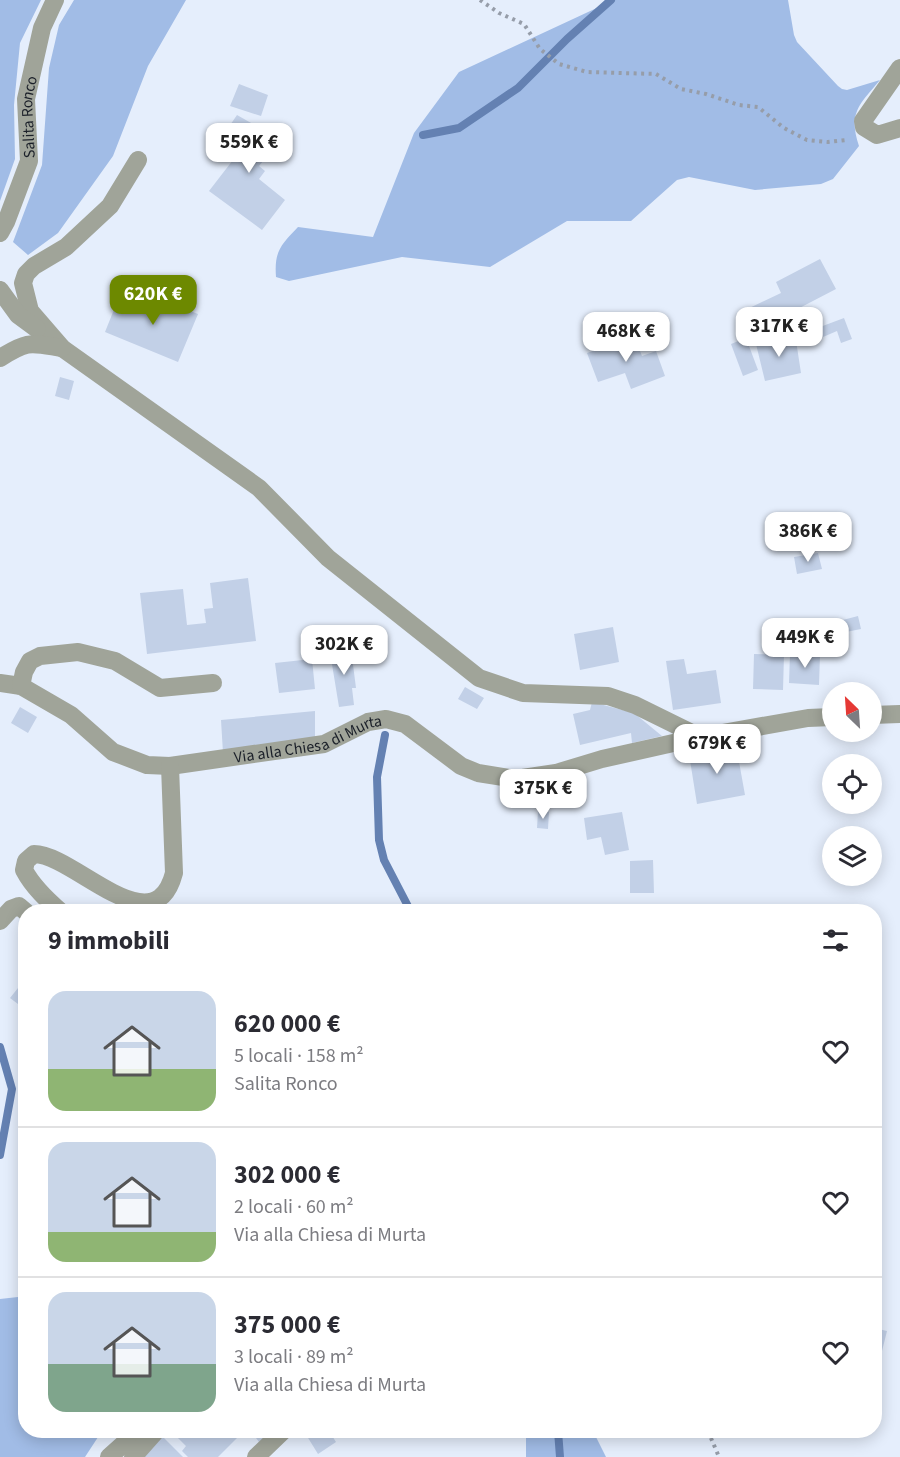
<!DOCTYPE html>
<html lang="it">
<head>
<meta charset="utf-8">
<style>
	:root { --surface:#fff; --page:#f2f2f3; --text:#2b2b33; --muted:#7c7c81; --line:#e1e1e2; --accent:#6d8900 }
	body { margin:0; font-family:"Source Sans 3",sans-serif; background:var(--page); color:var(--text); height:100vh; display:flex; flex-direction:column; font-size:22px; white-space:nowrap }
	* { box-sizing:border-box; margin:0 }
	p { font-size:20px; color:var(--muted) }
	.icon { flex:none; width:33px; height:33px; fill:none; stroke:currentColor; stroke-width:2; stroke-linecap:round; stroke-linejoin:round }
	.map { position:relative; flex:1; overflow:hidden }
	.drawer { position:absolute; left:18px; top:904px; width:864px; height:534px; display:flex; flex-direction:column; background:var(--surface); border-radius:24px; box-shadow:0 3px 15px #0003 }
	.drawer>* { flex:none }
	.needle { width:39px; rotate:335deg }
	.tools { position:absolute; left:822px; top:682px; display:grid; gap:12px }
	.tools a { display:grid; place-items:center; width:60px; height:60px; border-radius:50%; background:var(--surface); box-shadow:0 3px 15px #0003; font-size:30px }
	.price { position:absolute; translate:-50% -51px; padding:0 14px; border-radius:12px; background:#fff; color:#222; font-size:20px; line-height:39px; filter:drop-shadow(0 2px 3px #0008) }
	.price::after { content:''; position:absolute; left:50%; top:36px; width:18px; height:14px; margin-left:-9px; background:inherit; clip-path:polygon(0 0,100% 0,50% 100%) }
	.price.selected { background:var(--accent); color:#fff }
	ul { padding:0; list-style:none }
	li { display:flex; align-items:center; gap:18px; height:150px; padding:0 30px }
	li+li { border-top:2px solid var(--line) }
	li span { display:grid; place-items:center; flex:none; width:168px; height:120px; border-radius:18px; color:#555 }
	li>.icon { margin-inline-start:auto }
	span .icon { width:72px; height:72px; fill:#fffc; stroke-width:1 }
	li b { font-size:26px }
	h2 { display:flex; justify-content:space-between; align-items:center; height:72px; padding:0 30px; font-size:26px }
	.map>svg:first-child { display:block }
	.green { fill:#a1bce6 }
	.lines { fill:none; stroke-linecap:round; stroke-linejoin:round }
	.stream { stroke:#6481b2; stroke-width:8 }
	.building { fill:#c2d0e7 }
	.path { stroke:#969da9; stroke-width:4; stroke-dasharray:3 4.5; stroke-linecap:butt }
	.minor { stroke:#a0a499; stroke-width:18 }
	.labels { text-anchor:middle; stroke-width:4.5; stroke-linejoin:round; paint-order:stroke }
	.street-label { font-size:16px; fill:#1b2029; stroke:#e5eefc }
</style>
</head>
<body>
<div class="map">
<svg width="900" height="1457" viewBox="0 0 900 1457">
	<rect width="100%" height="100%" fill="#e5eefc"/>
	<path class="green" d="M0,0H41L20,43L14,105L15,159L0,201Z
		M74,0H186L148,66L113,156L58,233L28,255L13,242L42,165L49,68L59,25Z
		M605,0H788L794,35L797,42L838,86L842,89L847,90L880,80C859,105 848,113 859,146L833,179L821,184L755,190L689,177L677,180L631,221H567L490,267L402,257L289,281L276,277C274,251 281,245 298,227L373,237L414,133L459,72L601,6Z
		M18,1297L25,1299L26,1431H102L85,1457H0V1299Z
		M526,1431H593L606,1457H526Z"/>
	<g class="lines">
		<path class="stream" d="M423,135L459,128L518,88L567,39L611,0
			M385,735L377,777L379,840L384,860L411,912
			M0,1047L12,1089L0,1155
			M558,1431L560,1457"/>
	</g>
	<path class="building" d="M239,84L268,95L261,116L230,106Z
		M237,115L258,127L262,123L281,139L259,166L265,171L259,179L285,200L262,230L209,191L243,147L224,134Z
		M820,259L836,289L761,328L747,333L739,313L781,293L776,282Z
		M151,296L198,314L178,362L105,332L119,297L146,308Z
		M844,318L852,339L841,343L837,331L823,337L820,327Z
		M810,324L816,341L799,346L795,329Z
		M795,334L801,373L765,381L756,344Z
		M634,336L642,356L656,351L665,376L631,389L625,373L598,382L587,353Z
		M746,338L758,370L743,376L731,344Z
		M60,377L74,381L69,400L55,396Z
		M818,553L822,569L797,574L794,557Z
		M248,578L256,641L147,654L140,593L183,589L187,625L206,623L204,609L213,608L210,583Z
		M858,616L861,629L841,633L839,621Z
		M613,627L619,662L580,670L574,634Z
		M351,649L356,688H352L354,705L339,707L330,652Z
		M754,654L784,655L783,690L753,689Z
		M790,654L820,655L819,685L789,683Z
		M312,659L315,689L279,693L275,663Z
		M684,659L687,674L716,670L721,703L673,710L666,661Z
		M465,687L484,698L477,709L458,699Z
		M592,702L634,713L662,736L632,743L631,733L580,745L573,714L590,710Z
		M20,707L37,717L28,733L11,723Z
		M315,711V737L223,753L221,720Z
		M736,745L745,795L697,804L689,754Z
		M538,811L549,812L548,829L537,828Z
		M622,812L629,850L605,855L601,837L587,840L584,818Z
		M653,860L654,893H630V861Z
		M26,978V1010L10,998Z
		M874,1328L887,1331L880,1359L874,1357Z
		M171,1431H232L239,1436L218,1457H188L182,1451L186,1446Z
		M251,1431H272L259,1442Z
		M308,1431H329L336,1442L318,1454L305,1433Z
		M160,1434L183,1457H138Z"/>
	<g class="lines">
		<path class="path" d="M480,0L499,13L524,24L540,49L559,64L587,72L656,74L681,89L706,94L739,105L758,107L784,128L807,140L828,142L846,140
			M708,1431L719,1457"/>
		<g class="minor">
			<path d="M900,68L863,121L864,127L877,135L900,128"/>
			<path d="M138,160L110,206L66,247L34,266L26,274L23,283L30,311L62,348L259,488L328,558L479,678L523,693L608,696L635,705L700,737"/>
			<path id="s1" d="M0,233L6,222L29,161L26,99L42,28L55,0"/>
			<path d="M0,290L18,315L37,329"/>
			<path d="M0,358C29,340 30,343 62,348"/>
			<path id="s2" d="M0,683L21,686L71,715L113,752L147,765L170,766L324,744L368,722L386,719L405,724L461,766L478,773L516,779L556,773L602,759L700,737L808,718L832,717"/>
			<path d="M21,686L24,672L30,661L40,656L78,652L115,661L160,688L213,683"/>
			<path d="M872,715L900,714"/>
			<path d="M61,912C47,900 33,887 24,870L26,861L34,854C74,854 154,949 174,873L170,766"/>
			<path d="M0,921L11,909L19,906L26,912"/>
			<path d="M109,1457L138,1431"/>
			<path d="M133,1457L156,1431"/>
			<path d="M256,1457L283,1431"/>
		</g>
	</g>
	<g class="labels">
		<g class="street-label">
			<text dy="6" stroke="none"><textPath href="#s1" startOffset="122">Salita Ronco</textPath></text>
			<text dy="6" stroke="none"><textPath href="#s2" startOffset="336">Via alla Chiesa di Murta</textPath></text>
		</g>
	</g>
</svg>
<div class="tools">
<a><svg class="needle" viewBox="-14 -14 28 28"><path d="M0-13l5 13h-10z" fill="#e53935"/><path d="M0 13l5-13h-10z" fill="#7c7c81"/></svg></a>
<a><svg class="icon" aria-label="locate" viewBox="0 0 24 24"><circle cx="12" cy="12" r="6"/><path d="M12 2v4M12 18v4M2 12h4M18 12h4"/></svg></a>
<a><svg class="icon" aria-label="layers" viewBox="0 0 24 24"><path d="M12 4l9 5-9 5-9-5zM3 14l9 5 9-5"/></svg></a>
</div>
<b class="price" style="left:249px;top:174px">559K €</b>
<b class="price selected" style="left:153px;top:326px">620K €</b>
<b class="price" style="left:779px;top:358px">317K €</b>
<b class="price" style="left:626px;top:363px">468K €</b>
<b class="price" style="left:808px;top:563px">386K €</b>
<b class="price" style="left:805px;top:669px">449K €</b>
<b class="price" style="left:344px;top:676px">302K €</b>
<b class="price" style="left:717px;top:775px">679K €</b>
<b class="price" style="left:543px;top:820px">375K €</b>
<section class="drawer">
<h2>9 immobili<svg class="icon" aria-label="filters" viewBox="0 0 24 24"><path d="M4 7h16M4 17h16"/><circle cx="9" cy="7" r="2"/><circle cx="15" cy="17" r="2"/></svg></h2>
<ul>
<li><span style="background:linear-gradient(#c9d6e8 65%,#8fb573 0)"><svg class="icon" aria-label="home" viewBox="0 0 24 24"><path d="M3 11l9-7 9 7M6 9v11h12V9"/></svg></span><div><b>620 000 €</b><p>5 locali · 158 m²</p><p>Salita Ronco</p></div><svg class="icon" aria-label="heart" viewBox="0 0 24 24"><path d="M12 20l-8-8c-3-5 5-10 8-4 3-6 11-1 8 4z"/></svg></li>
<li><span style="background:linear-gradient(#c9d6e8 75%,#8fb573 0)"><svg class="icon" aria-label="home" viewBox="0 0 24 24"><path d="M3 11l9-7 9 7M6 9v11h12V9"/></svg></span><div><b>302 000 €</b><p>2 locali · 60 m²</p><p>Via alla Chiesa di Murta</p></div><svg class="icon" aria-label="heart" viewBox="0 0 24 24"><path d="M12 20l-8-8c-3-5 5-10 8-4 3-6 11-1 8 4z"/></svg></li>
<li><span style="background:linear-gradient(#c9d6e8 60%,#7fa58c 0)"><svg class="icon" aria-label="home" viewBox="0 0 24 24"><path d="M3 11l9-7 9 7M6 9v11h12V9"/></svg></span><div><b>375 000 €</b><p>3 locali · 89 m²</p><p>Via alla Chiesa di Murta</p></div><svg class="icon" aria-label="heart" viewBox="0 0 24 24"><path d="M12 20l-8-8c-3-5 5-10 8-4 3-6 11-1 8 4z"/></svg></li>
</ul>
</section>
</div>
</body>
</html>
